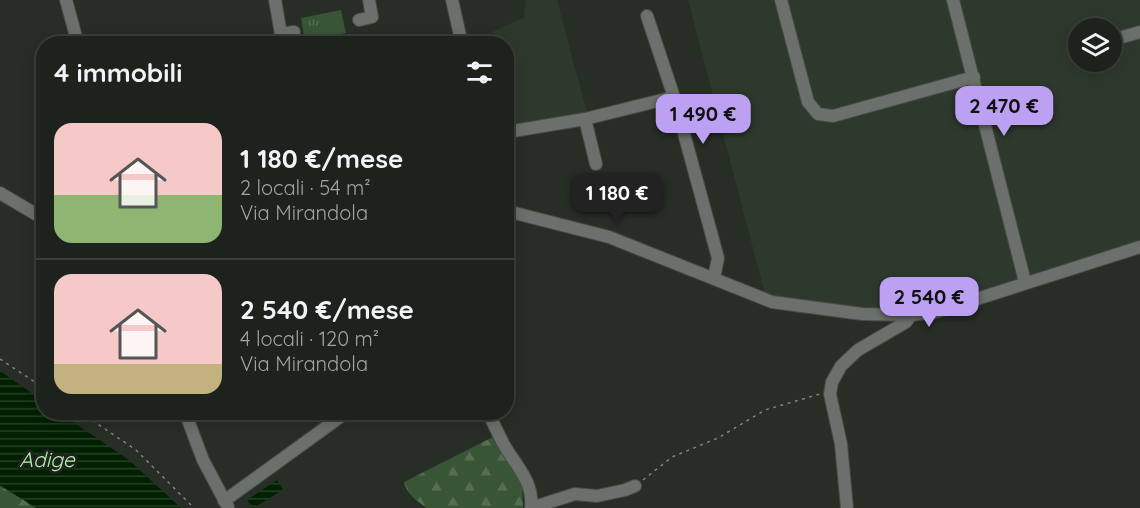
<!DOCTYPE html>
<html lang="it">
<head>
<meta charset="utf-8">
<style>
	:root { --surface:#1d221c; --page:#2a2f29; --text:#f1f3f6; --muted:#a0a4a3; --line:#3b3f3b; --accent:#bca0f2 }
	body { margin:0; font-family:Quicksand,sans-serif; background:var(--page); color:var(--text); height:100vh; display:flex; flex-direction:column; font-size:22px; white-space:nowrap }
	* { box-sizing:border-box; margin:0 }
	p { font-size:20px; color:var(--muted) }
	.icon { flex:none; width:33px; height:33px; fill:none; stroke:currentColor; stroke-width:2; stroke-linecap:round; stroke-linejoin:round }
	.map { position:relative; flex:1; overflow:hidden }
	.side { position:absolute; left:36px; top:36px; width:478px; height:384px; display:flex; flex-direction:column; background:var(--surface); border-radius:24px; box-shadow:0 3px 15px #0003,0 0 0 2px var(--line) }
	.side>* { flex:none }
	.buttons { position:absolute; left:1068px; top:18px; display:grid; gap:12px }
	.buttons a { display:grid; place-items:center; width:54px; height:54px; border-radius:50%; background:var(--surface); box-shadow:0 3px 15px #0003,0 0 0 2px var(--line); font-size:30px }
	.price { position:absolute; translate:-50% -51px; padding:0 14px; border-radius:12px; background:var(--accent); color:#111; font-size:20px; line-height:39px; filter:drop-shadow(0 2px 3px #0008) }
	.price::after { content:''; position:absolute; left:50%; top:36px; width:18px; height:14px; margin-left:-9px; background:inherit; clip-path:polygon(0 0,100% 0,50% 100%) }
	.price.on { background:#222; color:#fff }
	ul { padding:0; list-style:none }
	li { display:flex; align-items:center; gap:18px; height:150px; padding:0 18px }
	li+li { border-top:2px solid var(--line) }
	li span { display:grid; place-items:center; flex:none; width:168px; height:120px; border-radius:18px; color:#555 }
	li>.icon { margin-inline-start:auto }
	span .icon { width:72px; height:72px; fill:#fffc; stroke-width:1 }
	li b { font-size:26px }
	h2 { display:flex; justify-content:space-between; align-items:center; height:72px; padding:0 18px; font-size:26px }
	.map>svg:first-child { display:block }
	.built { fill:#2e392d; fill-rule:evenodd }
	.grass { fill:url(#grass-tufts) }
	.forest { fill:url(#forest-firs) }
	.water { fill:url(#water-rules) }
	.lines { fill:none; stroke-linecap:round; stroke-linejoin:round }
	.minor-casing { stroke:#464c45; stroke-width:14 }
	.path { stroke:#7e847d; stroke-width:1.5; stroke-dasharray:3 4.5; stroke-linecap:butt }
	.minor { stroke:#6c706c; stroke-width:12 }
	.labels { text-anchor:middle; stroke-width:6; stroke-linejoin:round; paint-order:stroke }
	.water-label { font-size:21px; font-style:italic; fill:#b4f0ad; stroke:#1e241d }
</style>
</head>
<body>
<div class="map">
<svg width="1140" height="508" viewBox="0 0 1140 508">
	<defs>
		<pattern id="grass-tufts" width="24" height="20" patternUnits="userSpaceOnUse" patternTransform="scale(1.5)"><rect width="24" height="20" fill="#385635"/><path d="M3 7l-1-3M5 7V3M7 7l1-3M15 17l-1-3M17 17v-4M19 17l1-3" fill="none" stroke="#556e52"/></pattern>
		<pattern id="forest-firs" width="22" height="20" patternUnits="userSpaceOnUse" patternTransform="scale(1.5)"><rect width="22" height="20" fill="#385635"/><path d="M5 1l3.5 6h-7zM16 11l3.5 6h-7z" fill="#556e52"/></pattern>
		<pattern id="water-rules" width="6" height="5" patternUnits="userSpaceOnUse" patternTransform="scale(1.5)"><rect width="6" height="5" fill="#002000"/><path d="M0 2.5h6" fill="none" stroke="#254125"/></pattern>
	</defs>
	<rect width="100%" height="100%" fill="#272e26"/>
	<path class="built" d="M526,0H557L587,113L513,126L507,99V44L495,43L492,32L524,17Z
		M688,0H1140V245L946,304L854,311L765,294ZM1078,28H1112V62H1078Z"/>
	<path class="grass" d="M341,10L346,33L305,41L301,18Z"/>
	<path class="forest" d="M495,436L522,483L523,508H427C417,501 407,495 404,482Z
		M0,486L22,499L43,508H0Z"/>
	<path class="water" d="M0,371L43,401L44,412L60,413L129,460L181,508H36L0,485Z
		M277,480L283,490L253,508L247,500Z"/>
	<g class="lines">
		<defs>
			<path id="minor" d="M66,0L78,44
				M275,0L281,34L294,32
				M452,0L462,44
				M781,0L808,102L818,114L833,116L974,77
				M953,0L1025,282
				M647,16L674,97L718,258L714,278
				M359,20L372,17L369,0
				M1112,40L1140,32
				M585,119L596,164
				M507,132L585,119L674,97
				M0,193L44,219
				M507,211L609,237L772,302L862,314L911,315L936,312L1140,247
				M185,412L203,460L228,507
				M488,412C493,423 498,433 503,443C515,465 534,481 531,508L575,494L597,496L625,490L635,486
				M224,501L347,412
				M847,508L841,444L830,394L832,382L841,366L858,350L906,322L911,315"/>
		</defs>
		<use href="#minor" class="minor-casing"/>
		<path class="path" d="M0,359L44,388
			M80,412L136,450L194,508
			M643,480L672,457L718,438L765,410L820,394"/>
		<use href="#minor" class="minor"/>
	</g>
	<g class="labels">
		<g class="water-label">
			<text x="47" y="467">Adige</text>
		</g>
	</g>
</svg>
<div class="buttons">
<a><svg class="icon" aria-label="layers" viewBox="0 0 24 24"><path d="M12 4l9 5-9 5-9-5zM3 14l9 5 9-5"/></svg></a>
</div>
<b class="price" style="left:1004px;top:137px">2 470 €</b>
<b class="price" style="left:703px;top:145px">1 490 €</b>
<b class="price on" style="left:617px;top:224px">1 180 €</b>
<b class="price" style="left:929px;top:328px">2 540 €</b>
<section class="side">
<h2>4 immobili<svg class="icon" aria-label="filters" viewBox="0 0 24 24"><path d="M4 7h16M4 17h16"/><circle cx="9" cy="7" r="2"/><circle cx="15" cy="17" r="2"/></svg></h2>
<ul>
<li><span style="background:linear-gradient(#f6c9c9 60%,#8fb573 0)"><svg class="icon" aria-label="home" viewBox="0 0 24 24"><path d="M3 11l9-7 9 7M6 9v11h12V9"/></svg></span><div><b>1 180 €/mese</b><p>2 locali · 54 m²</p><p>Via Mirandola</p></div></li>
<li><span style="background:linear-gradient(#f6c9c9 75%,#c2b280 0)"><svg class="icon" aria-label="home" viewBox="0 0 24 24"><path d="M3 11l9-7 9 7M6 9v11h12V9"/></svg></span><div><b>2 540 €/mese</b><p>4 locali · 120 m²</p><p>Via Mirandola</p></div></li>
</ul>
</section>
</div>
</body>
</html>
